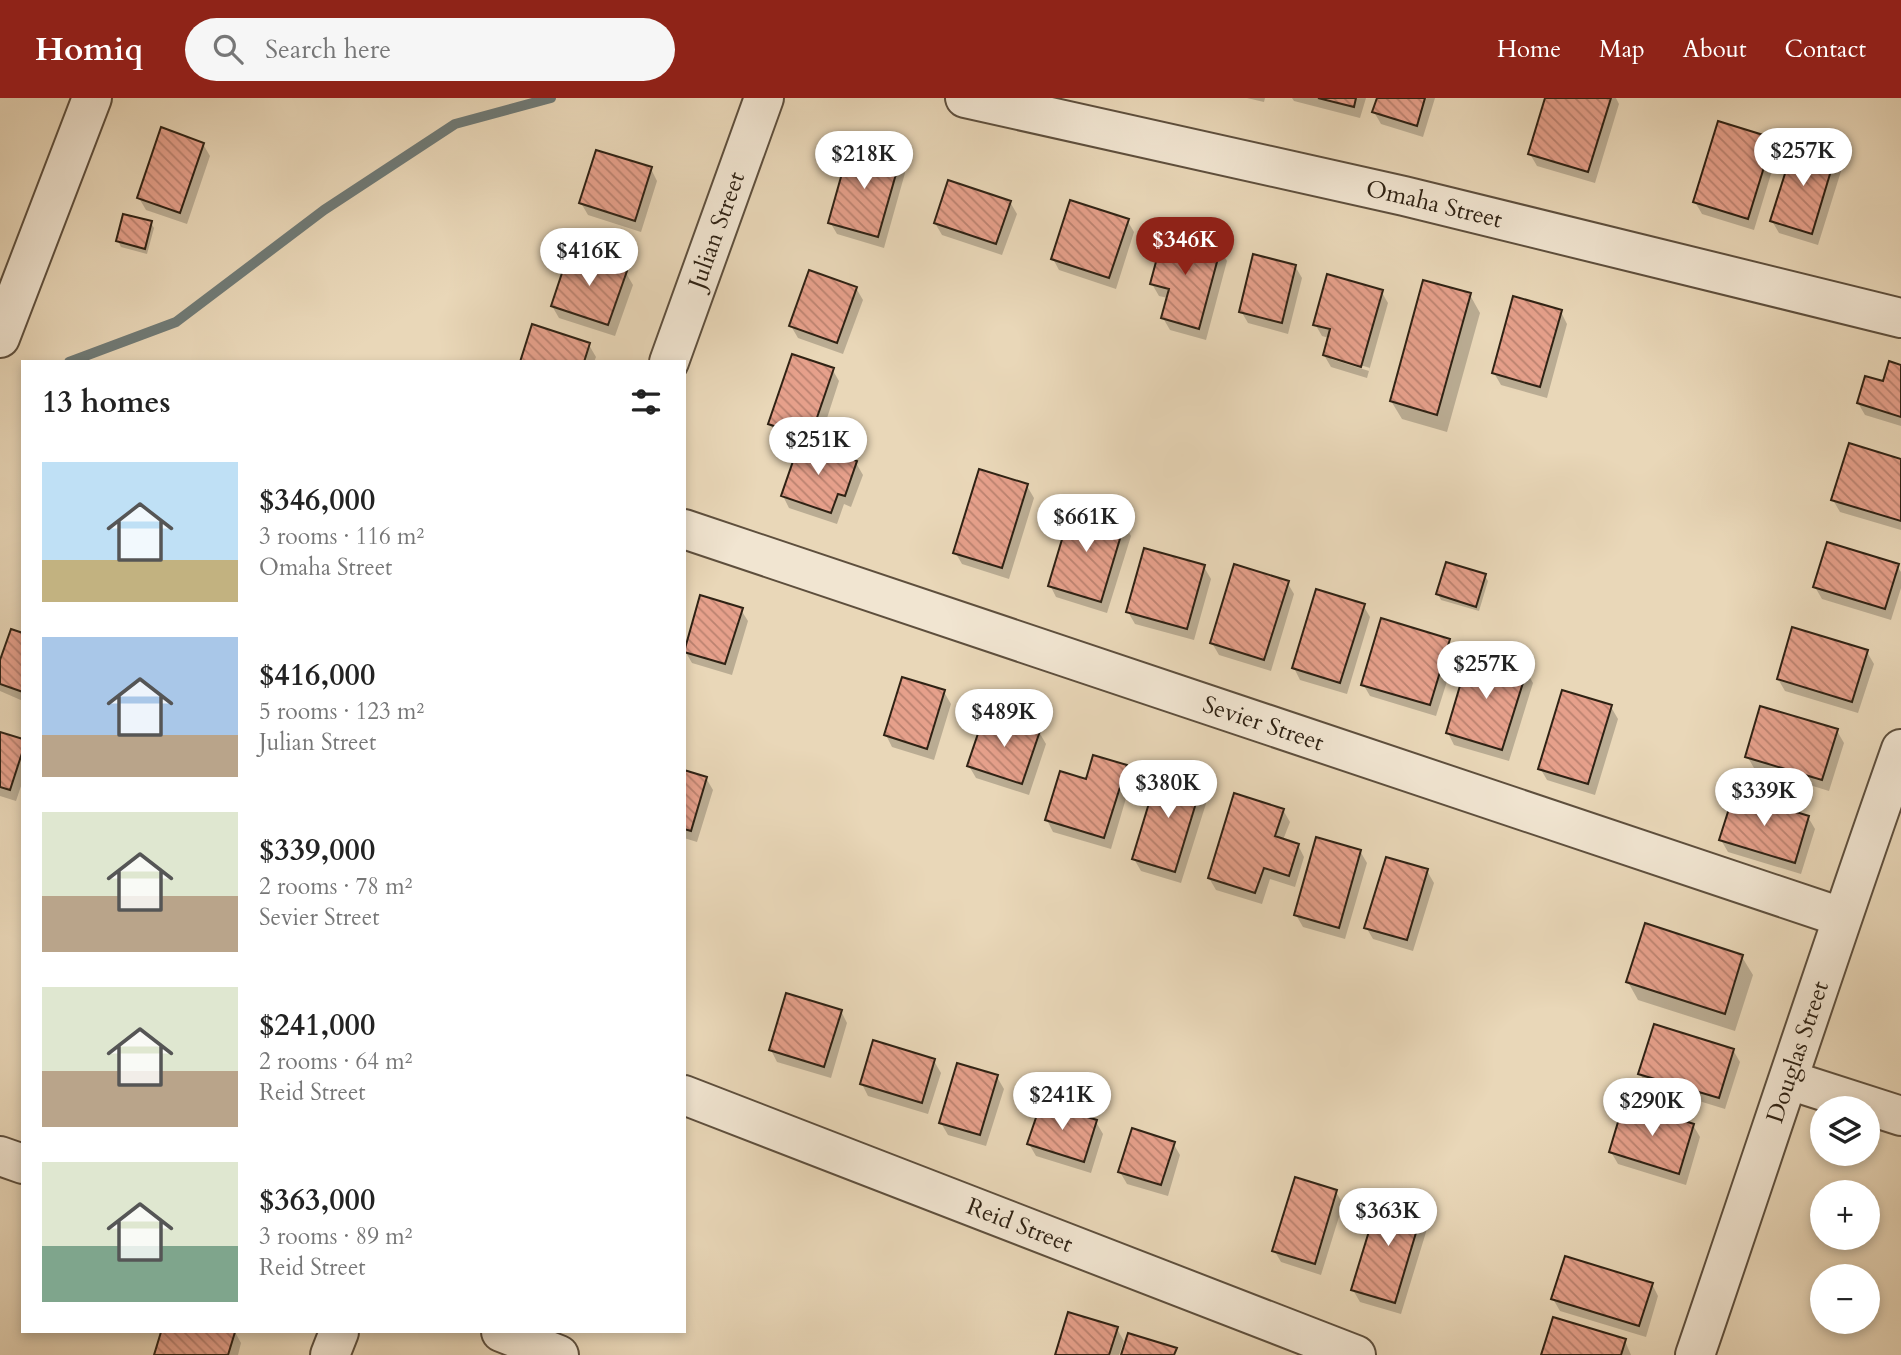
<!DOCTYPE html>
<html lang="en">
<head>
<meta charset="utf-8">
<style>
	:root { --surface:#fff; --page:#f6f6f6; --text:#222; --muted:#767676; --accent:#8f2418 }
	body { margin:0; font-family:Cardo,serif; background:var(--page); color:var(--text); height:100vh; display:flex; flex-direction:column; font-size:26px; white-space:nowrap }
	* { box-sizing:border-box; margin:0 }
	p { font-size:23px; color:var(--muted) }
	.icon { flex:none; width:38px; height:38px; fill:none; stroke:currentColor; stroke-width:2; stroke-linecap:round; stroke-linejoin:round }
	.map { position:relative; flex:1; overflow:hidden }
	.drawer { position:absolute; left:21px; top:262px; width:665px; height:973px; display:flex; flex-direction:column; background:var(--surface); border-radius:0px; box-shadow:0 4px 10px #0003 }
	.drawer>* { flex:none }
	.buttons { position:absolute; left:1810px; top:998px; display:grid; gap:14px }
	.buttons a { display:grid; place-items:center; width:70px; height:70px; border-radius:50%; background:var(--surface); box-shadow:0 4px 10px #0003; font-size:35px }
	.price { position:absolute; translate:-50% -60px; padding:0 16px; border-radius:24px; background:#fff; color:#222; font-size:23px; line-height:46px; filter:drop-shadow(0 2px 4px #0008) }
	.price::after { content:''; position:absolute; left:50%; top:42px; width:21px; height:16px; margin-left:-10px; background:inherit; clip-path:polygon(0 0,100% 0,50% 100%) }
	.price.selected { background:var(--accent); color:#fff }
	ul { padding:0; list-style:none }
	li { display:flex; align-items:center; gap:21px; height:175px; padding:0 21px }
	li span { display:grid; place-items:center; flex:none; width:196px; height:140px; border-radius:0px; color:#555 }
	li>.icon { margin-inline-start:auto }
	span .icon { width:84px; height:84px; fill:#fffc; stroke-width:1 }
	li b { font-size:30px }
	h2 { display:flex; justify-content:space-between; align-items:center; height:84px; padding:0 21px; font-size:30px }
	header { display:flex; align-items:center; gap:42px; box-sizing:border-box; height:98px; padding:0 35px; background:var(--accent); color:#fff }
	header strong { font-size:33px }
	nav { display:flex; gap:38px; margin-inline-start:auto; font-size:24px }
	.search { width:490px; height:63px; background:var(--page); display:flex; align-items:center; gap:18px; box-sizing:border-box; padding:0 24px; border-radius:38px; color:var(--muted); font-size:26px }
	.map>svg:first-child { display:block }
	.shadow { fill:#0003; fill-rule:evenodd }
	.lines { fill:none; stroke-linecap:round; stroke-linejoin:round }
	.stream { stroke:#707b77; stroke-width:10 }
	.building { fill:url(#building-back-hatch); stroke:#2f2214; stroke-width:2 }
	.minor-casing { stroke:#5e4f3d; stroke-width:42 }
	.tertiary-casing { stroke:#5e4f3d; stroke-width:42 }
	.minor { stroke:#f1e5d1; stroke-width:38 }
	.tertiary { stroke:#f1e5d1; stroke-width:38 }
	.labels { text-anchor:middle; stroke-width:7; stroke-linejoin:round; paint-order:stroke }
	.street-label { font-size:24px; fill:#2f2214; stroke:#f1e5d1 }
</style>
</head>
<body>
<header>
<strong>Homiq</strong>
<div class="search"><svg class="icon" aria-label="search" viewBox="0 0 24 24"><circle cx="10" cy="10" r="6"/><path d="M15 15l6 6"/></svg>Search here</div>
<nav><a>Home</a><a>Map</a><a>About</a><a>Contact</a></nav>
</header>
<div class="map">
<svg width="1901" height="1257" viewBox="0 0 1901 1257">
	<defs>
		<pattern id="building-back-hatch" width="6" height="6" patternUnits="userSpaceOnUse" patternTransform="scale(1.75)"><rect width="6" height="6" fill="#e6a08b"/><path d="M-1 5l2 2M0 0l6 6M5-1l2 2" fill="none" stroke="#bb8270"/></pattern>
	</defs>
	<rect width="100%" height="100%" fill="#e9d7b8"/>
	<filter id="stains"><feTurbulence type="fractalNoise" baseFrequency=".00286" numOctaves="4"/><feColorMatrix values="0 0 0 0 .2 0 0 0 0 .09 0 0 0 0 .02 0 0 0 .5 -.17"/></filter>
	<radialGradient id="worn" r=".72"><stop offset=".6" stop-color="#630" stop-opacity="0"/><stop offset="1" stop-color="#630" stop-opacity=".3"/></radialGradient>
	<path class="shadow" d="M1247,0H1265L1264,4Z
		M1292,0H1366L1360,20L1294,3Z
		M1379,0H1435L1423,39L1381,26L1374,14Z
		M1547,0H1616L1619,6L1595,85L1537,68L1530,56Z
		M1771,41L1778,53L1754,132L1702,116L1695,104Z
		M203,46L210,58L187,126L146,112L139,100Z
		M1835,58L1842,70L1818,147L1779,135L1772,123Z
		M899,63L905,75L884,150L837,136L830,124Z
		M651,71L657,83L641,134L588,117L581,105Z
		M1010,104L1017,116L1002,157L942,137L935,125Z
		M1127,122L1134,134L1116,191L1059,172L1053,161Z
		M151,125L154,130L147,156L121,149L118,143Z
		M1220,151L1227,163L1206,242L1170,232L1163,220L1168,200L1159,198L1152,186Z
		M1295,168L1302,180L1288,236L1248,225L1241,213Z
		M626,175L633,187L615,238L559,220L552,208Z
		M856,190L863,202L843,256L798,240L791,228Z
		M1381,193L1388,205L1367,280L1331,269L1324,257L1329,240L1322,238L1315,226ZM1331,258L1370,270L1369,273L1331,261Z
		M1470,197L1480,215L1447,334L1402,321L1391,303Z
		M1561,214L1567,226L1547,300L1501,287L1494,275Z
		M533,229L589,247L596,259L594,264H522Z
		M1901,269V328L1865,317L1858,305Z
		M832,271L839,283L817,351L856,365L863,377L851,409L844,406L837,426L789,410L783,398L801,346L777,338L770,326Z
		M1901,363V432L1840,414L1833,402Z
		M1027,388L1034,400L1009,481L962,466L955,454Z
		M1124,426L1131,438L1107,515L1056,499L1050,487Z
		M1897,468L1901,474V490L1891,522L1822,501L1815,489Z
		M1204,469L1211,481L1194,542L1135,526L1128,514Z
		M1485,478L1488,483L1479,513L1441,502L1438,496Z
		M1287,484L1294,496L1271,573L1219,557L1212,545Z
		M1363,507L1370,519L1347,596L1300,582L1294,570Z
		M741,512L748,523L732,577L692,565L685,553Z
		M23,537V603L0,593V567Z
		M1449,543L1456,555L1436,618L1370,598L1363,586Z
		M1867,554L1874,566L1858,615L1785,593L1778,581Z
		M1526,573L1533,585L1509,663L1454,647L1448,635Z
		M944,594L951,606L934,662L892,649L886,637Z
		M1611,609L1618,621L1595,697L1547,682L1540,670Z
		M1837,633L1844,645L1829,693L1754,670L1747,658Z
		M1039,634L1046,646L1029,697L976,680L969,668Z
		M0,635L23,643V682L16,703L0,698Z
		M1125,668L1132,680L1111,751L1053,734L1047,722L1087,683Z
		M684,674L706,680L713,692L697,744L684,740Z
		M1202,684L1209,696L1181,785L1141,773L1134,761Z
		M1283,712L1290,724L1283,742L1298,747L1304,759L1295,789L1270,781L1262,806L1216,792L1209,780Z
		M1808,719L1815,731L1801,776L1728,754L1721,742Z
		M1360,753L1367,765L1345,841L1303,829L1296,817Z
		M1427,773L1434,785L1413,853L1373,841L1366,829Z
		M1742,859L1753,877L1735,933L1638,902L1628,884Z
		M841,913L847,925L831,980L777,964L771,952Z
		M1733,952L1740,964L1725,1011L1647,987L1640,976Z
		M934,963L941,975L928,1016L868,998L862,986Z
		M997,979L1004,991L986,1048L948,1037L941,1025Z
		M1096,1024L1103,1036L1091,1075L1036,1058L1029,1046Z
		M1693,1027L1700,1039L1686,1087L1618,1066L1611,1054Z
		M1173,1045L1180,1057L1168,1098L1127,1086L1120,1074Z
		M1336,1094L1343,1106L1321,1177L1281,1164L1274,1152Z
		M1423,1109L1430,1121L1401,1216L1360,1204L1353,1192Z
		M1652,1186L1658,1198L1646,1239L1560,1213L1553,1201Z
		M1117,1231L1124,1243L1119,1257H1057Z
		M163,1234H235L241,1245L238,1257H155Z
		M1625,1243L1631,1257H1543Z"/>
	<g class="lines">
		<path class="stream" d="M69,264L176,224L324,112L455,26L551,0"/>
	</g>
	<path class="building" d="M1318,0H1356L1354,9Z
		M1377,0H1425L1417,28L1372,14Z
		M1545,0H1611L1588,74L1528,56Z
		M1718,23L1773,40L1748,121L1693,104Z
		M161,29L204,45L180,115L137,100Z
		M1795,44L1836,56L1812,136L1770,123Z
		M850,47L900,62L878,139L828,125Z
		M596,52L652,69L635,123L579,105Z
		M948,82L1011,103L996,146L934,125Z
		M1070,102L1129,121L1109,180L1051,161Z
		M123,116L152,123L145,151L116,143Z
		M1164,134L1221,149L1199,231L1161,220L1169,191L1150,186Z
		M569,154L627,173L608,227L551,208Z
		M1253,156L1296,167L1282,225L1239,214Z
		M809,172L857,189L837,245L789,228Z
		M1327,176L1383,192L1361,269L1323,257L1330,231L1313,227Z
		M1423,182L1471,195L1437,317L1390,303Z
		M1513,198L1562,212L1540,289L1492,275Z
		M532,226L590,245L584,264H520Z
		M792,256L834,270L810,340L768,326Z
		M1889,263L1901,267V319L1857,305L1865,278L1883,283Z
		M800,343L857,363L845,398L838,396L831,415L781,398Z
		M1849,345L1901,361V423L1831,402Z
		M979,371L1028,386L1002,470L953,455Z
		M1072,408L1125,424L1101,504L1048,488Z
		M1827,444L1899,466L1885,511L1813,489Z
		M1144,450L1205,467L1187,531L1126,514Z
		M1446,464L1486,476L1476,509L1436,496Z
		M1234,466L1289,483L1264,562L1210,545Z
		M1316,491L1365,506L1340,585L1292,570Z
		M700,497L743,510L725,566L684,554Z
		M1381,520L1450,541L1430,607L1361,587Z
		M1792,529L1868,552L1852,604L1777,581Z
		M11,531L23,535V594L0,586V562Z
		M1470,554L1527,572L1502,652L1446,635Z
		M902,579L945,592L927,651L884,637Z
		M1562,592L1612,607L1588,686L1538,671Z
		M1760,608L1838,631L1822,682L1745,659Z
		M985,615L1040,633L1022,686L967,668Z
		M0,634L23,641V652L10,692L0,689Z
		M1093,657L1127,667L1104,740L1045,722L1060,673L1086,681Z
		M1160,669L1203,682L1175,774L1132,761Z
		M684,672L707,679L691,733L684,731Z
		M1234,695L1284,711L1275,738L1299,746L1289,778L1264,770L1255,795L1208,780Z
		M1734,695L1809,718L1795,765L1719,742Z
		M1316,739L1361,752L1339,830L1294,817Z
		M1386,759L1428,771L1407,842L1364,830Z
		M1645,825L1743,857L1725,916L1626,884Z
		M786,895L842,912L824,969L769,952Z
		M1654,926L1734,951L1719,1000L1638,976Z
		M873,942L935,961L922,1005L860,986Z
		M957,965L998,977L980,1037L939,1025Z
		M1624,1004L1694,1026L1679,1076L1609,1054Z
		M1041,1005L1097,1022L1084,1064L1027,1046Z
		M1132,1030L1175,1044L1161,1087L1118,1074Z
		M1295,1079L1337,1092L1315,1166L1272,1153Z
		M1381,1094L1424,1108L1395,1205L1351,1192Z
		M1565,1158L1653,1185L1639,1228L1551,1201Z
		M1068,1214L1118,1229L1109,1257H1055Z
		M1553,1219L1626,1241L1621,1257H1541Z
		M161,1234H235L228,1257H154Z
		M1128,1235L1177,1250L1174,1257H1121Z"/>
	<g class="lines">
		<defs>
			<g id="minor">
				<path id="s1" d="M965,0L1404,98L1901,220"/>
				<path d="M0,240L92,0"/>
				<path id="s2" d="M669,264L764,0"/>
				<path id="s3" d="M684,431L1841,819"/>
				<path d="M1789,982L1901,1018"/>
				<path id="s4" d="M684,997L1356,1257"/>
				<path d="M330,1257L339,1234"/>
				<path id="s5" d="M1695,1257C1764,1055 1830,852 1901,651"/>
			</g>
			<path id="tertiary" d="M0,1058L23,1066
				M501,1234L559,1257"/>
		</defs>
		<use href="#minor" class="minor-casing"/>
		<use href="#tertiary" class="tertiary-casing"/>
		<use href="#minor" class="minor"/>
		<use href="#tertiary" class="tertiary"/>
	</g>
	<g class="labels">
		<g class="street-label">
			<text dy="8" stroke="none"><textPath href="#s1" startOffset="481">Omaha Street</textPath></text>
			<text dy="8" stroke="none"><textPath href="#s2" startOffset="140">Julian Street</textPath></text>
			<text dy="8" stroke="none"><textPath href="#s3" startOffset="611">Sevier Street</textPath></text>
			<text dy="8" stroke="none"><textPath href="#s5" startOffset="320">Douglas Street</textPath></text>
			<text dy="8" stroke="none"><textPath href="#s4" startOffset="360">Reid Street</textPath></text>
		</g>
	</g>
	<rect width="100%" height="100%" filter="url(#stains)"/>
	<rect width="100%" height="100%" fill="url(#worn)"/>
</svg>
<div class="buttons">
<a><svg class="icon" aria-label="layers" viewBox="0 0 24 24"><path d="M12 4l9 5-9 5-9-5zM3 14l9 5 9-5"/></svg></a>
<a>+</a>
<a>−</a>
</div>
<b class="price" style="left:1803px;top:90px">$257K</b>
<b class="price" style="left:864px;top:93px">$218K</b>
<b class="price selected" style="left:1185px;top:179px">$346K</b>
<b class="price" style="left:589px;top:190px">$416K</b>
<b class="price" style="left:818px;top:379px">$251K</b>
<b class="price" style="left:1086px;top:456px">$661K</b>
<b class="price" style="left:1486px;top:603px">$257K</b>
<b class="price" style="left:1004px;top:651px">$489K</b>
<b class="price" style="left:1168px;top:722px">$380K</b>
<b class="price" style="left:1764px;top:730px">$339K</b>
<b class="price" style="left:1062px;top:1034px">$241K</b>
<b class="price" style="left:1652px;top:1040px">$290K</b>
<b class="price" style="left:1388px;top:1150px">$363K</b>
<section class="drawer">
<h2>13 homes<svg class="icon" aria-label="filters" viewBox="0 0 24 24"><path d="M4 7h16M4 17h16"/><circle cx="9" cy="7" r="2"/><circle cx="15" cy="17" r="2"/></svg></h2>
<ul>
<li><span style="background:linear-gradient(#bfe0f5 70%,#c2b280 0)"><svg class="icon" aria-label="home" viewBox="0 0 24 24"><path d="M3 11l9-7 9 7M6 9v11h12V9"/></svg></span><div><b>$346,000</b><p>3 rooms · 116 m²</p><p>Omaha Street</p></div></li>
<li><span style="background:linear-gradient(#a9c7e8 70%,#b9a48a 0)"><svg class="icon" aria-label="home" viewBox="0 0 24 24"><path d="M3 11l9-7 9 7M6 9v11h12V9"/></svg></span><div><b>$416,000</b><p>5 rooms · 123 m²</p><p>Julian Street</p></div></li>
<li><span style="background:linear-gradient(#dfe7d0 60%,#b9a48a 0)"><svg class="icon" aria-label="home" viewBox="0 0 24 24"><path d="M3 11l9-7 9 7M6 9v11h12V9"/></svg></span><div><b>$339,000</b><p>2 rooms · 78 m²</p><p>Sevier Street</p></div></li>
<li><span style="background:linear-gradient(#dfe7d0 60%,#b9a48a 0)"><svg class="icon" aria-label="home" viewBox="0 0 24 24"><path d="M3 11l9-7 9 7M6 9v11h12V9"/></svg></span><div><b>$241,000</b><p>2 rooms · 64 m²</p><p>Reid Street</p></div></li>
<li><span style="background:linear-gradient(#dfe7d0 60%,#7fa58c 0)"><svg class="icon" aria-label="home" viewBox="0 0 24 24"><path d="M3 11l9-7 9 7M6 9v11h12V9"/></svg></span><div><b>$363,000</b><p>3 rooms · 89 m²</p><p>Reid Street</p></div></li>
</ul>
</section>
</div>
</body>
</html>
